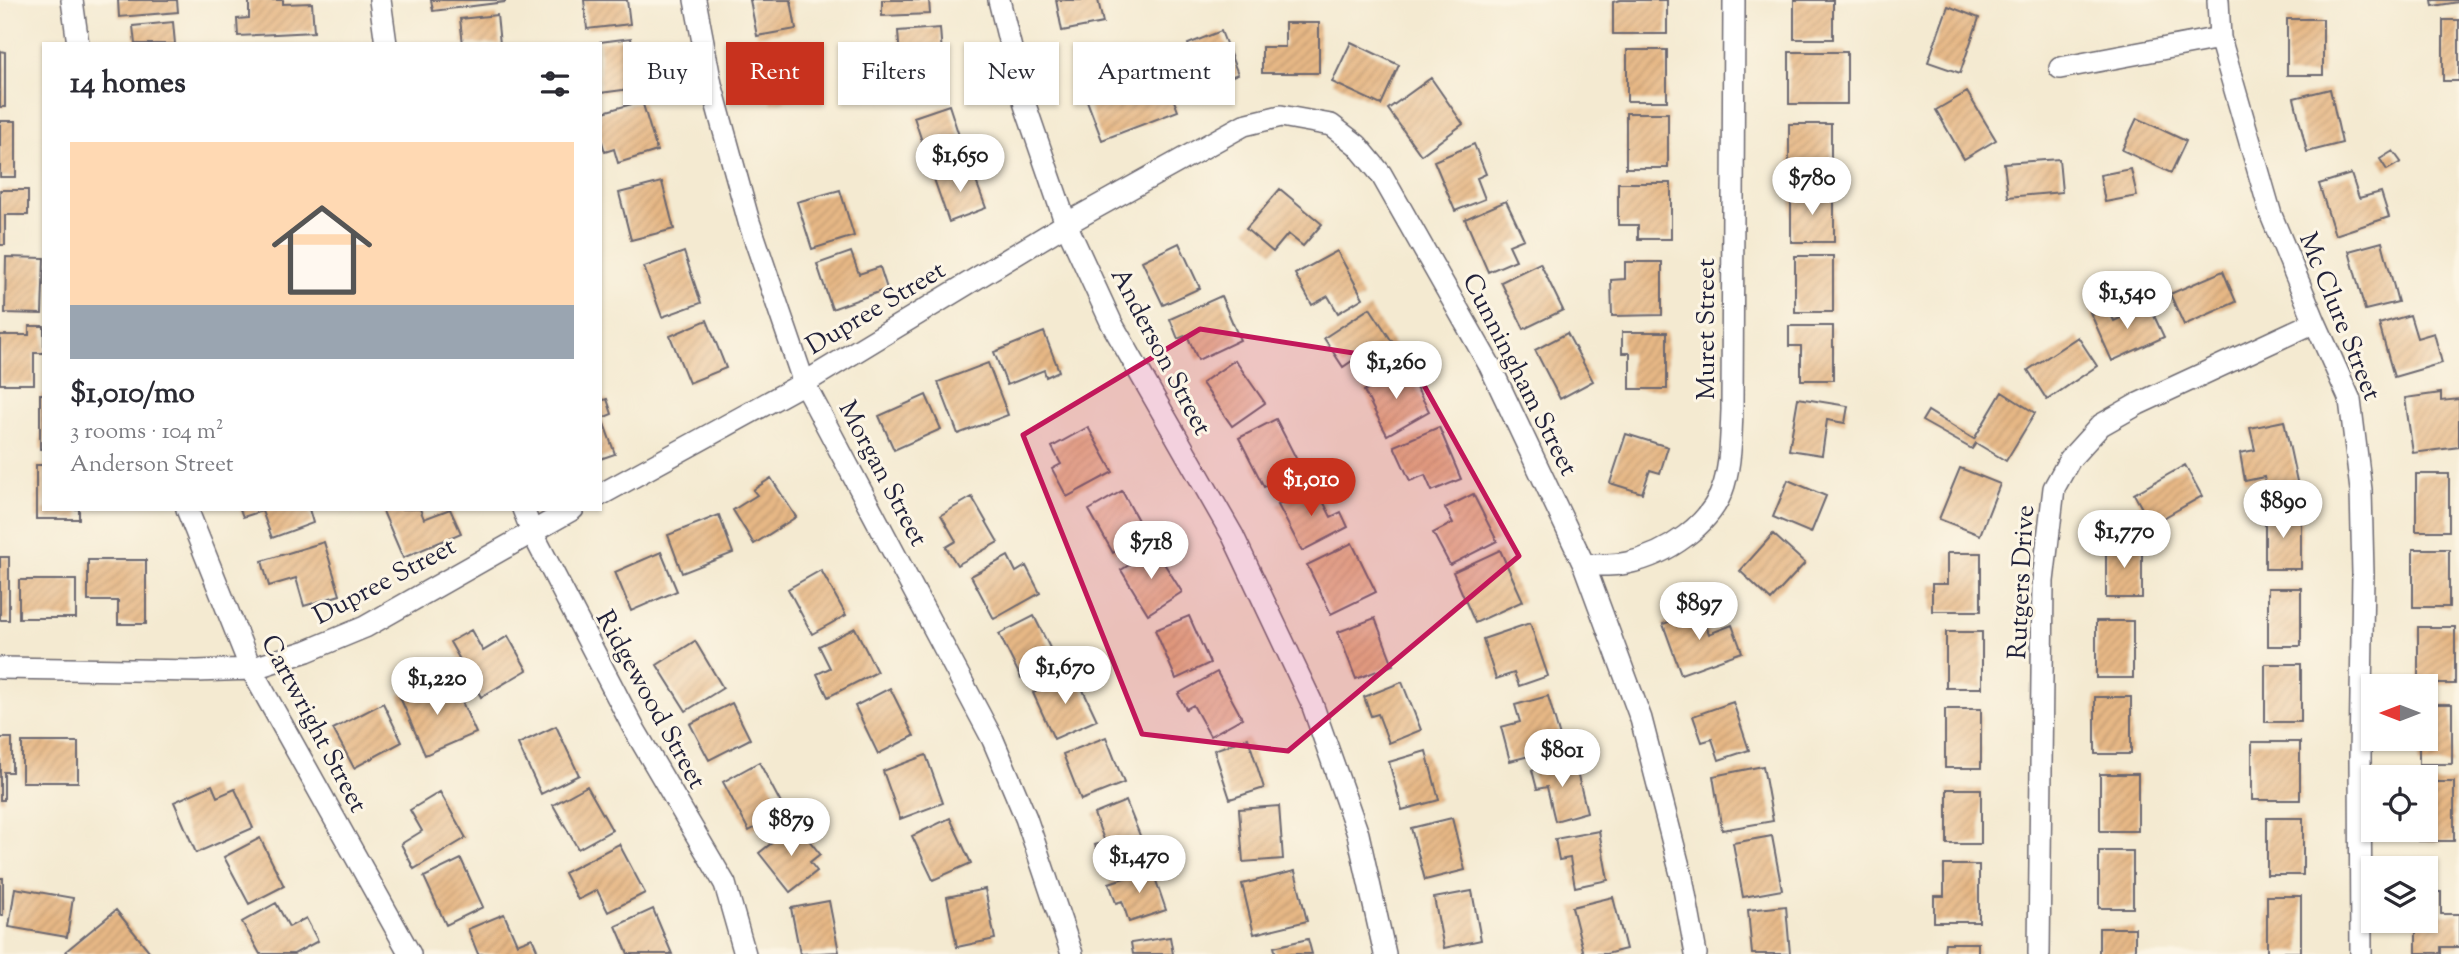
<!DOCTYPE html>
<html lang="en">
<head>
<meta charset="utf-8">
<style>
	:root { --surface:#fff; --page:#f7f7f7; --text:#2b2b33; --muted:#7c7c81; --accent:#c8321e }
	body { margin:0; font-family:"Sorts Mill Goudy",serif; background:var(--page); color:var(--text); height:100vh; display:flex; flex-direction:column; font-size:26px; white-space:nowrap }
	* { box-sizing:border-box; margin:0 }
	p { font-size:23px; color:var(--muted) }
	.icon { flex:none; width:38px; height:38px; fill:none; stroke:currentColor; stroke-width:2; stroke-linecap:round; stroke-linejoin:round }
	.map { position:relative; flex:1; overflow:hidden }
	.drawer { position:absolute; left:42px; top:42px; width:560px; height:469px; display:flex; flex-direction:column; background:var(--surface); border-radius:0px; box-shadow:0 2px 5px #0004 }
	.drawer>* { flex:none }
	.top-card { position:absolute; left:623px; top:42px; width:665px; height:63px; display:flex; gap:14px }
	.needle { width:46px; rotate:270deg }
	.controls { position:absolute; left:2361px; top:674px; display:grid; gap:14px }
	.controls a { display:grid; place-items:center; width:77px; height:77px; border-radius:0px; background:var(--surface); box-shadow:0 2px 5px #0004; font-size:35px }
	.price { position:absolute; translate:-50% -60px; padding:0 16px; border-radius:24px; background:#fff; color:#222; font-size:23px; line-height:46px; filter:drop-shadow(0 2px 4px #0008) }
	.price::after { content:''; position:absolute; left:50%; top:42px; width:21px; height:16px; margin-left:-10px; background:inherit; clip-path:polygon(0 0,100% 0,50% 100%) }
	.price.on { background:var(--accent); color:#fff }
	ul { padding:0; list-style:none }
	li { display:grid; align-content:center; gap:14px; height:371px; padding:0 28px }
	li span { display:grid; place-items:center; height:217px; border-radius:0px; color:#555 }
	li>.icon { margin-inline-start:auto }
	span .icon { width:126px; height:126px; fill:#fffc; stroke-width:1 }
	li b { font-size:30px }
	h2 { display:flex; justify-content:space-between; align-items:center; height:84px; padding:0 28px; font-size:30px }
	.pill { padding:0 24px; border-radius:0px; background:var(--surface); box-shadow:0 2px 5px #0004; font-size:24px; line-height:63px }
	.pill.on { background:var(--accent); color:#fff }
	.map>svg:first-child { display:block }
	.building { fill:url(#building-hatch) }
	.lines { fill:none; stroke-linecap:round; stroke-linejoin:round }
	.minor-casing { stroke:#6c6870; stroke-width:24 }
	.minor { stroke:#fff; stroke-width:21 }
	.marked { fill:#c2185b; fill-opacity:0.2; stroke:#c2185b; stroke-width:5; stroke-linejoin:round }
	.labels { text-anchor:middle; stroke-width:6; stroke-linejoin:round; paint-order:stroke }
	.street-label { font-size:26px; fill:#22223b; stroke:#fcf5e5 }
</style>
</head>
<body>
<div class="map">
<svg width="2459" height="954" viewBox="0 0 2459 954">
	<defs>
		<pattern id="building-hatch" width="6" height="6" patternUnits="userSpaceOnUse" patternTransform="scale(1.75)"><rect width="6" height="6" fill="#e6b785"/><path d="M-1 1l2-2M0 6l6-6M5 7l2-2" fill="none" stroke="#c59d74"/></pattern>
	</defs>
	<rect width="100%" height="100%" fill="#fcf5e5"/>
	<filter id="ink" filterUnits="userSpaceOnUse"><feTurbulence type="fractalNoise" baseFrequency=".0143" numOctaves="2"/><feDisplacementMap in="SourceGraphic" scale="14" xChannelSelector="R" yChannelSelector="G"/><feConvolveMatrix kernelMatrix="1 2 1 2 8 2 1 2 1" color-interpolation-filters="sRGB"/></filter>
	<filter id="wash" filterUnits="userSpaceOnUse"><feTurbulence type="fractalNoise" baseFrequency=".00686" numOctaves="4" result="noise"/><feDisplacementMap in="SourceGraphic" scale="28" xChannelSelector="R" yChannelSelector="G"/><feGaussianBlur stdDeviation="1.57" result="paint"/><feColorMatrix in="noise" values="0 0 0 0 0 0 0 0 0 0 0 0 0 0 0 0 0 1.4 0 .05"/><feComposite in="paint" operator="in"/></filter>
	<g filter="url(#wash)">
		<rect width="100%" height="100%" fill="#f4ead1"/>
		<g id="blocks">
			<path class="building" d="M118,0H177L178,12L119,17Z
				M249,0H283V4L312,3L314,32L238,36L237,19L249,18Z
				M431,0H505V2L433,11Z
				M584,0H627L630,24L587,29Z
				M750,0H791L796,29L757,36Z
				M882,0H929L930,14L882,16Z
				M1056,0H1098L1103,23L1062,31Z
				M1620,0H1667V34H1613V2Z
				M1794,0H1833V39H1794Z
				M2432,0H2459V2L2433,6Z
				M1948,6L1979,18L1960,73L1928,62Z
				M497,15L500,44H463L460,19Z
				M2287,19H2323V75H2287Z
				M2443,20H2459V81H2443Z
				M173,22L175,44H135L133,26Z
				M1285,23H1319V73H1262V47H1285Z
				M940,28L944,80L902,84L898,31Z
				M1221,31L1238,74L1185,94L1175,68L1194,61L1188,44Z
				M631,38L638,88L600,93V42Z
				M1351,42L1399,65L1381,105L1332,82Z
				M799,46L810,96L772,104L760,55Z
				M1627,50H1667V101H1627Z
				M0,51L5,52V107H0Z
				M1789,52H1847V104H1789Z
				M1159,63L1178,111L1102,140L1083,90Z
				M1431,78L1463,124L1421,155L1388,109Z
				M2330,89L2342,143L2307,152L2294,98Z
				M1967,92L1996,140L1964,159L1936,110Z
				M642,101L657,151L618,163L614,149L605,152L600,135V113Z
				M949,105L965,154L930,166L914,117Z
				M1626,113H1668V168H1626Z
				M2137,118L2186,141L2171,173L2122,150Z
				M0,121H16V177H0Z
				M1789,124H1831V177H1789Z
				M1474,144L1486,174L1477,178L1485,199L1455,211L1434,161Z
				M2393,151L2401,162L2387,170L2380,159Z
				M2059,159L2062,192L2008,197L2004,163Z
				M970,165L986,208L949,222L934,179Z
				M2131,169L2137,196L2105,202L2100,175Z
				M2351,174L2359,198L2381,192L2389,217L2335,235L2319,184Z
				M662,182L674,229L631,240L619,193Z
				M1618,183H1671V239H1638V225H1618Z
				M1280,189L1322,224L1303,246L1288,234L1273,252L1246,229Z
				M0,190H28V215H5V245H0Z
				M840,190L854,236L812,249L797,202Z
				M1791,192H1834V242H1791Z
				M1506,201L1524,239L1509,245L1516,260L1488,272L1465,219Z
				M2382,242L2398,302L2365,310L2349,251Z
				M1179,243L1200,288L1163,305L1142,261Z
				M1337,251L1363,298L1338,313L1328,296L1312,305L1295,274Z
				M684,252L701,303L662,317L644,267Z
				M851,252L859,274L880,267L887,289L832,309L817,264Z
				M1795,256H1833V312H1795Z
				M6,257L44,258L42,314L5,313Z
				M1625,262H1662V315L1612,316L1611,280L1625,279Z
				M1540,263L1563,310L1524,329L1501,282Z
				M2223,271L2236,302L2184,325L2170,294Z
				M1221,296L1240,340L1198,360L1187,335L1178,339L1170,319Z
				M2106,304L2114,321L2149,305L2164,337L2112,361L2090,312Z
				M1370,308L1397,349L1373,365L1365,352L1343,367L1324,338Z
				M2410,315L2417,338L2434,333L2442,363L2394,377L2379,324Z
				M707,320L726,368L689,383L670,336Z
				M29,326H44V353H34V384H0V335H29Z
				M1789,326H1833V380H1801V346H1789Z
				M1044,332L1059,371L1046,377L1044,370L1007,385L994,352Z
				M1622,332H1667V389H1630V353H1622Z
				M1567,333L1593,381L1560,399L1535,350Z
				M2078,337L2097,366L2047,400L2028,370Z
				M1235,360L1265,403L1232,426L1202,383Z
				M988,363L1008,415L958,434L938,382Z
				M1406,368L1429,411L1387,435L1364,391Z
				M2002,392L2035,413L2006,461L1976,443L1972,449L1922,421L1928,411L1974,439Z
				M2441,393V401L2459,399V447L2413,453L2405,398Z
				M40,394H44V449H40Z
				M926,395L941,429L894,450L879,416Z
				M1798,398L1848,406L1845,423L1827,420L1822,455L1789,450Z
				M607,399L612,414L602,418L615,454L600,459V401Z
				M1276,419L1301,468L1264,487L1239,438Z
				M2284,421L2298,486L2267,492L2264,477L2245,481L2240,453L2255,450L2250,428Z
				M1088,427L1113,472L1067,497L1052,469L1061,464L1052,447Z
				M1439,427L1461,479L1432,491L1425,475L1410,481L1394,446Z
				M1626,434L1668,447L1660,473L1650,470L1642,493L1610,483Z
				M36,465H44V509H79V519H36Z
				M2185,465L2202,496L2151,525L2134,494Z
				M1960,468L2000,484L1980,535L1939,519Z
				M2416,474H2449V531H2416Z
				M771,478L796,517L754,544L733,510L757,495L753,490Z
				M1788,480L1826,496L1811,533L1773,517Z
				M1315,485L1331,517L1341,512L1348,527L1302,551L1278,505Z
				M1122,491L1146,535L1113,553L1089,510Z
				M1473,494L1497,541L1450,565L1433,533L1453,523L1445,508Z
				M972,497L998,542L957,565L946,547L956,541L941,515Z
				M240,509H309L313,523L272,538L262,511L243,517Z
				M382,509H420L424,519L450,509L461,533L403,558Z
				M2265,511H2301V569H2265Z
				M719,515L733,553L682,573L668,535Z
				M1773,534L1805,563L1771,600L1740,571Z
				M2106,541H2142V598H2106Z
				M324,542L340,595L304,606L296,578L269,586L262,561Z
				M1352,543L1376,592L1331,614L1307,565Z
				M1155,549L1182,592L1148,614L1121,570Z
				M2413,549H2449V607H2413Z
				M1500,550L1523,601L1475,623L1453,572Z
				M661,552L677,591L631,611L615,572Z
				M1947,553H1981V611H1932V584H1947Z
				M1008,556L1016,572L1026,566L1040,593L994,619L971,576Z
				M0,557H9V620H0Z
				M88,560H146V624H118V601H88Z
				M821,570L846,615L812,634L788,589Z
				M19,580H76V618H19Z
				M2268,588H2301V646H2268Z
				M1701,610L1709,634L1732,625L1742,652L1681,674L1663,624Z
				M1034,616L1056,660L1021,678L999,634Z
				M1189,616L1210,663L1176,679L1155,630Z
				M1375,618L1393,665L1356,679L1338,632Z
				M2096,621H2133V678H2096Z
				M1530,623L1548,676L1519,686L1514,673L1496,679L1483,639Z
				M2418,627H2455V684H2418Z
				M855,628L877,672L828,697L817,674L830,668L819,646Z
				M471,630L483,651L508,636L527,670L481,697L450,642Z
				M1946,632H1982V688H1946Z
				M695,641L723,688L686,711L657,665Z
				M2265,664H2301V722H2265Z
				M1217,672L1242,718L1210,736L1193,705L1186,709L1178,694Z
				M1075,673L1097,720L1054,739L1033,693Z
				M1402,682L1421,730L1389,743L1378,714L1371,716L1364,697Z
				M425,684L430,695L454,684L476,733L425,755L399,695Z
				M890,688L914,736L878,754L855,706Z
				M1548,696L1563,747L1510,761L1501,727L1520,722L1515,705Z
				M2095,697H2131V754H2095Z
				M1733,702L1749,750L1719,760L1712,739L1702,742L1693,716Z
				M383,703L402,742L354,768L333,729Z
				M732,703L750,739L709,760L690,724Z
				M2426,704H2452V764H2419V738H2426Z
				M1945,709H1981V768H1945Z
				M556,726L579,775L541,794L518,744Z
				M1106,737L1124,783L1081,800L1063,754Z
				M0,738H12V772H4V800H0Z
				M1248,738L1264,788L1230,799L1214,750Z
				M22,742H78V782H22Z
				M2252,742H2300V800H2252Z
				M1426,751L1439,800L1402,810L1389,762Z
				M926,755L943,803L900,819L883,771Z
				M1574,760L1587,812L1555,821L1547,787L1537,789L1532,770Z
				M759,762L785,811L749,831L723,782Z
				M1763,766L1773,821L1722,830L1713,776Z
				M2100,774H2138V831H2100Z
				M2426,782H2454V841H2419V830H2426Z
				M212,785L217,797L235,789L253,828L196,853L174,802Z
				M587,786L612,830L578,849L553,805Z
				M1947,789H1981V844H1947Z
				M440,792L466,838L414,869L401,844L422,831L410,810Z
				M1126,801L1145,848L1103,865L1095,845L1105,842L1094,814Z
				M1279,806L1283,859L1243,862L1239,809Z
				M950,818L971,863L933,880L912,836Z
				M1452,818L1465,870L1425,880L1411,828Z
				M2267,818H2303V875H2267Z
				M796,824L820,854L810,862L817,871L790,892L759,853Z
				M1599,831L1608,880L1575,887L1570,858L1559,860L1555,839Z
				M1772,836L1782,890L1743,897L1733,843Z
				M260,838L284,886L249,904L224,857Z
				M619,844L645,893L608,912L597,890L578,900L564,873Z
				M2099,851H2133V908H2099Z
				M461,859L483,907L446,925L424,877Z
				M1944,865H1979V922H1934V896H1944Z
				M1152,869L1166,910L1129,922L1122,901L1116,903L1109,883Z
				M1295,871L1307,921L1254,934L1242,884Z
				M0,878H3V915H0Z
				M15,888L73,898L67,937L9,927Z
				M985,889L995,939L957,947L947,897Z
				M1472,891L1481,940L1444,948L1434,898Z
				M2426,892H2441V914H2459V947H2441V953H2416V920H2426Z
				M2267,896H2301V952H2267Z
				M1613,897L1626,949L1606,954H1584L1572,907Z
				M829,901L839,952L800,954L791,908Z
				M276,903L289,927L306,918L318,941L294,954H260L242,922Z
				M1786,906L1790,954H1752L1748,910Z
				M653,909L672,954H628L616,926Z
				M116,910L150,952L69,954L66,951Z
				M504,914L517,944L532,938L539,954H478L468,929Z
				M2099,928H2135V954H2099Z
				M1170,937L1173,954H1133L1131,943Z
				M1308,939L1312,954H1276L1274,947Z
				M1945,943H1978V954H1944Z"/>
		</g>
	</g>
	<g filter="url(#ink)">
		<use href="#blocks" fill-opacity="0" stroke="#6c6870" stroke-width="2"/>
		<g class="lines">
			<defs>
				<path id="minor" d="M72,0L78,44
					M380,0L386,44
					M695,0L711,84L749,222L804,383L993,740L1026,818L1072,954
					M999,0L1025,105L1066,224L1112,324L1233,536L1311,701L1358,834L1385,954
					M2218,0L2220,38L2271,215L2315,322L2350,400L2361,490L2363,574L2360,757L2361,954
					M2060,68L2220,38
					M600,495L804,383L1066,224L1244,125L1281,116L1331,125L1357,145L1381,174L1490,366L1584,565L1641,719L1682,878L1696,954
					M187,509L251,669L410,954
					M523,509L532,532L633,727L725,884L745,954
					M1584,565C1598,565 1614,566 1627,563C1666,555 1712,525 1724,485C1731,461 1731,434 1732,410L1734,0
					M0,668L197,671L251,669L307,651L365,627L573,509
					M2039,954L2043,581L2054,488L2070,459L2101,425L2138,404L2315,322"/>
			</defs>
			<use href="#minor" class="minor-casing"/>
			<use href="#minor" class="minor"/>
		</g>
	</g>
	<path class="marked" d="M1200,329L1411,362L1519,556L1288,751L1142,734L1023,435Z"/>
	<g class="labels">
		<g class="street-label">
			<text transform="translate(875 307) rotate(-31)" y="9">Dupree Street</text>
			<text transform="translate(2341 316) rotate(68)" y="9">Mc Clure Street</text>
			<text transform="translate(1705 329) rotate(-90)" y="9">Muret Street</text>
			<text transform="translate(1162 351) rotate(62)" y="9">Anderson Street</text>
			<text transform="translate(1521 374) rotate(63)" y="9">Cunningham Street</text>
			<text transform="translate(884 473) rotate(62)" y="9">Morgan Street</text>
			<text transform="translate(384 580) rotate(-28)" y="9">Dupree Street</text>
			<text transform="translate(2020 582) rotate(-87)" y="9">Rutgers Drive</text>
			<text transform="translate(652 699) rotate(61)" y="9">Ridgewood Street</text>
			<text transform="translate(315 723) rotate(62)" y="9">Cartwright Street</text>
		</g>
	</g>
</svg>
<div class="controls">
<a><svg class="needle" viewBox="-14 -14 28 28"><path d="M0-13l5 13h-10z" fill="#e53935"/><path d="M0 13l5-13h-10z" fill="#7c7c81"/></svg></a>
<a><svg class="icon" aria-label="locate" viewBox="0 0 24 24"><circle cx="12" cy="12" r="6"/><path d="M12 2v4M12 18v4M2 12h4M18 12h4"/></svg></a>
<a><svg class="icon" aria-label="layers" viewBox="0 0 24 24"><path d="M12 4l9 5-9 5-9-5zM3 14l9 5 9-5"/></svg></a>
</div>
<b class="price" style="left:960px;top:194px">$1,650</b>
<b class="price" style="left:1812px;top:217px">$780</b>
<b class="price" style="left:2127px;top:331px">$1,540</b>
<b class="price" style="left:1396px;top:401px">$1,260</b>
<b class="price on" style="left:1311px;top:518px">$1,010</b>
<b class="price" style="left:2283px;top:540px">$890</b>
<b class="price" style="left:2124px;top:570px">$1,770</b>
<b class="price" style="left:1151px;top:581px">$718</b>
<b class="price" style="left:1699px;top:642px">$897</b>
<b class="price" style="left:1065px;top:706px">$1,670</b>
<b class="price" style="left:437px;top:717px">$1,220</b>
<b class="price" style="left:1562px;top:789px">$801</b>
<b class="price" style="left:791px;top:858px">$879</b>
<b class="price" style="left:1139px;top:895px">$1,470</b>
<div class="top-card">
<a class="pill">Buy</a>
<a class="pill on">Rent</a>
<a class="pill">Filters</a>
<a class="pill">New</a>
<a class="pill">Apartment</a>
</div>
<section class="drawer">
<h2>14 homes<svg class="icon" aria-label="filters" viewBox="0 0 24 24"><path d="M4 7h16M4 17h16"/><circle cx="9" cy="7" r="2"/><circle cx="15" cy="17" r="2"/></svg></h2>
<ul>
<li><span style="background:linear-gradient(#ffd9b3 75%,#9aa5b1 0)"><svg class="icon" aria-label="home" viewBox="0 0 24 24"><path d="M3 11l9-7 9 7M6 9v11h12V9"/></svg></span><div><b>$1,010/mo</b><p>3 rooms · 104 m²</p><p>Anderson Street</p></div></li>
</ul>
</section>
</div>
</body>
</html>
